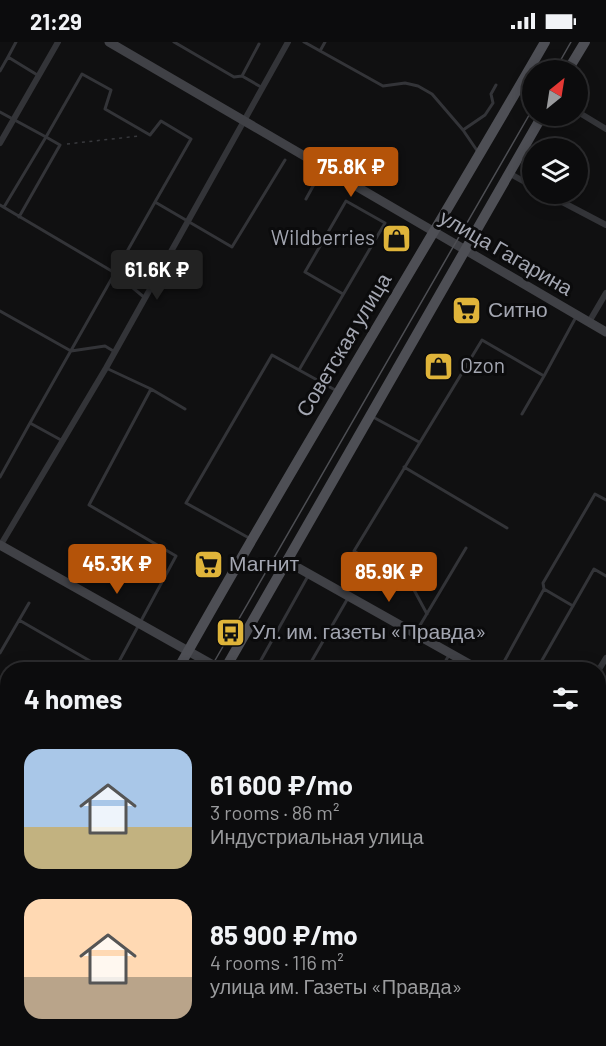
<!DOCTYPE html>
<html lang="en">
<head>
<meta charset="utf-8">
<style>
	:root { --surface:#0c0c0d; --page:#1a1a1b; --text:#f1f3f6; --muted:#9a9b9d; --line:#2c2c2e; --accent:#b45309 }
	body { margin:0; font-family:Barlow,sans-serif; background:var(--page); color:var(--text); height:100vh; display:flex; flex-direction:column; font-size:22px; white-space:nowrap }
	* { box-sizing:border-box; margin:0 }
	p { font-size:20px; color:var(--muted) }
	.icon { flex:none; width:33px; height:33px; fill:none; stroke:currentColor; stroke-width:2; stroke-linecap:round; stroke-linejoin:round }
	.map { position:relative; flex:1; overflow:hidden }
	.panel { position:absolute; left:0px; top:620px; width:606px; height:386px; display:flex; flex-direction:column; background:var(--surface); border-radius:24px 24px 0 0; box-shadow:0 3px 15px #0003,0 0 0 2px var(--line) }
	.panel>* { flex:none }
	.needle { width:39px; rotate:30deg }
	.tools { position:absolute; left:522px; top:18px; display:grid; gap:12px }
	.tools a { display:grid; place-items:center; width:66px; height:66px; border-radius:50%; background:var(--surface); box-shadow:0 3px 15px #0003,0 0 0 2px var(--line); font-size:30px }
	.price { position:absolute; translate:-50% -51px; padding:0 14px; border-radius:6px; background:var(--accent); color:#fff; font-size:20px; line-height:39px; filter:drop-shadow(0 2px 3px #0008) }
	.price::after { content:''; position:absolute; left:50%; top:36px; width:18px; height:14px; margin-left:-9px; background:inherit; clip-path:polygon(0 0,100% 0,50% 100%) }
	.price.active { background:#222; color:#fff }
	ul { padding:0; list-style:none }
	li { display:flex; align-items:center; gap:18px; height:150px; padding:0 24px }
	li span { display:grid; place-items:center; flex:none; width:168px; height:120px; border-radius:18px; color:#555 }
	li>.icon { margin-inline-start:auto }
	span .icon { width:72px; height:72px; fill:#fffc; stroke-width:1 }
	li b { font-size:26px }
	h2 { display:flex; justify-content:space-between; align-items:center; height:72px; padding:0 24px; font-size:26px }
	.status { display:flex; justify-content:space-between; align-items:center; height:42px; padding:0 30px; background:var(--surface); direction:ltr }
	.status svg { height:16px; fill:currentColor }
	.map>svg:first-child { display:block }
	.green { fill:#1f2520 }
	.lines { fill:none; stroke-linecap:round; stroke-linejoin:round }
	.path { stroke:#38393d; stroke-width:1.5; stroke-dasharray:3 4.5; stroke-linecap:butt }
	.lane { stroke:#333438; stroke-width:3 }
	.street { stroke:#333438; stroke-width:6 }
	.secondary { stroke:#404146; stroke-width:9 }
	.primary { stroke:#4e4f55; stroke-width:10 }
	.tram { stroke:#4d4e53; stroke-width:1.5 }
	.labels { text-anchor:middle; stroke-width:6; stroke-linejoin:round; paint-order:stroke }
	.poi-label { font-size:21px; fill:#a3a6b1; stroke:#0b0b0c; text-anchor:start }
	.street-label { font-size:21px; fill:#a3a6b1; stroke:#0b0b0c }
</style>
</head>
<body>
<div class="status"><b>21:29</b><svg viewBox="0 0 49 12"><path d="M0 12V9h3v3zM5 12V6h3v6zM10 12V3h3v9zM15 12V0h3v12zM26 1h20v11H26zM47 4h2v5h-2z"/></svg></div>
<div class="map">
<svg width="606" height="1004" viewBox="0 0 606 1004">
	<rect width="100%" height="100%" fill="#101011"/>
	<path class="green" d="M598,702L606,706V971L598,967Z"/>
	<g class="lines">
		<path class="path" d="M67,102L139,94
			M598,747L606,770
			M598,825L606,829
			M598,852L606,856
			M598,872L606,871
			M207,998L214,1002
			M261,1001L263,998"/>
		<path class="lane" d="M16,0L8,15L39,34
			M174,0L234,35L242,34L261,45
			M304,0L383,44L405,41L418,44L432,52L463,88
			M320,9L325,0
			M0,29L8,15
			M242,34L259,2
			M0,70L46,95L82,32L111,48L105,67L150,93L161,79L191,97L155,160L232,205L285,118
			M478,110L463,88L485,73L493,61L491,52L496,43
			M306,157L323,126
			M0,163L115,231L145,256
			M4,165L46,95L60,103L19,175
			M0,269L71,309L105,304L115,310
			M106,326L151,347L185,367
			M299,328L385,181L346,159L305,230L343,252
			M522,372L544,334
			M373,375L419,400
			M61,398L30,381L155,160
			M404,425L507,486
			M0,435L30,381
			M249,496L186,461L272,313L337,349
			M544,547L573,564
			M427,572L413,546L354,509L482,298L544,334L576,275
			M19,578L104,627
			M416,590L466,506
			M0,611L29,561
			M115,627L176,514L89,463L151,347
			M256,627L308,534
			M307,627L348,556
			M441,627L449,613
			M500,627L544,547L543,541L595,452L606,458
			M537,627L594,527L606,534
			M598,990L606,994
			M112,998L114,1004
			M273,998L284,1004
			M546,998L558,1004
			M28,1004L32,998
			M81,1004L85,998
			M177,1004L181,998
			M218,1004L222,998
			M300,1004L304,998
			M344,1004L347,998
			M434,1004L438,998
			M515,1004L519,998"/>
		<path class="street" d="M578,70L606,87
			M0,101L58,0
			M509,131L532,144
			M547,152L606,183
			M589,280L606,251
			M0,504L106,326L288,0
			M598,629L606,616
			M384,1004L388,998"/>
		<path class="secondary" d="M109,0L606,290
			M0,503L220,627
			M286,519L478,627
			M598,696L606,701
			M598,983L606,988"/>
		<path class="primary" d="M568,28L585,0
			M178,627C296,416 424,210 545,0
			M225,627L542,74
			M0,930L8,919
			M0,975L8,966"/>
		<path class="tram" d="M555,28L571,0
			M210,627L532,68
			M0,957L8,947"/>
	</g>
	<defs>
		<symbol id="shop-square" viewBox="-11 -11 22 22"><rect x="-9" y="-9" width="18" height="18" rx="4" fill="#dfb43a" stroke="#0b0b0c"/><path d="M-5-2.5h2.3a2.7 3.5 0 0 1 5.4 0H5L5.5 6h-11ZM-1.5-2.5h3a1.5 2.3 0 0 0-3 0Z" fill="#111"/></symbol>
		<symbol id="supermarket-square" viewBox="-11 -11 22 22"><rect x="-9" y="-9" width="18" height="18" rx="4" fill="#dfb43a" stroke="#0b0b0c"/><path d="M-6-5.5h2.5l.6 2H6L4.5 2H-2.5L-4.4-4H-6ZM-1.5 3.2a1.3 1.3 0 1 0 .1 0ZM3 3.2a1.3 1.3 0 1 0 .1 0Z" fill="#111"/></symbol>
		<symbol id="bus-square" viewBox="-11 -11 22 22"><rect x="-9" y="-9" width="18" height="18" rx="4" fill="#dfb43a" stroke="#0b0b0c"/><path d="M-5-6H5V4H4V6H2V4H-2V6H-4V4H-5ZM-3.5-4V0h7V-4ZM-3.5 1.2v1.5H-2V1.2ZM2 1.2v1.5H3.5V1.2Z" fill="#111"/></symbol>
	</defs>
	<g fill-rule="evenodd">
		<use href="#shop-square" x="380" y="180" width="33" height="33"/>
		<use href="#supermarket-square" x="450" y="252" width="33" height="33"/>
		<use href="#shop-square" x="422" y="308" width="33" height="33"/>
		<use href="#supermarket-square" x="192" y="506" width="33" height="33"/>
		<use href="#bus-square" x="214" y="574" width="33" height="33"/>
	</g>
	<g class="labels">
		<g class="poi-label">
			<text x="375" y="203" text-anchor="end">Wildberries</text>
			<text x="488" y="275">Ситно</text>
			<text x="460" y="331">Ozon</text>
			<text x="229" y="529">Магнит</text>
			<text x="252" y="597">Ул. им. газеты «Правда»</text>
		</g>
		<g class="street-label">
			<text transform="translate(506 211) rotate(30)" y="7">улица Гагарина</text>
			<text transform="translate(344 303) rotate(-59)" y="7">Советская улица</text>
		</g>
	</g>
</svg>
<div class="tools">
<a><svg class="needle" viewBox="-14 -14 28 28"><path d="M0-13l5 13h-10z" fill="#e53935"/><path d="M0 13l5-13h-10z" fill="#9a9b9d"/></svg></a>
<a><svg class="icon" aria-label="layers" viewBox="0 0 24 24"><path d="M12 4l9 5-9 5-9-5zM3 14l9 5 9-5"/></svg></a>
</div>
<b class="price" style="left:351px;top:156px">75.8K ₽</b>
<b class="price active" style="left:157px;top:259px">61.6K ₽</b>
<b class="price" style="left:117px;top:553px">45.3K ₽</b>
<b class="price" style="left:389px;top:561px">85.9K ₽</b>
<section class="panel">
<h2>4 homes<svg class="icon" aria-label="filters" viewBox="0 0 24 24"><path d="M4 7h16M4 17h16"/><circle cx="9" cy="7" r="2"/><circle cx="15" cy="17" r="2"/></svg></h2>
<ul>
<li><span style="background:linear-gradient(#a9c7e8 65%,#c2b280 0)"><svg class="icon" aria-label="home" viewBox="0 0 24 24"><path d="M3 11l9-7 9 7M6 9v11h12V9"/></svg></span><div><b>61 600 ₽/mo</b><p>3 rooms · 86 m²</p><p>Индустриальная улица</p></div></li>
<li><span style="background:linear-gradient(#ffd9b3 65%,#b9a48a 0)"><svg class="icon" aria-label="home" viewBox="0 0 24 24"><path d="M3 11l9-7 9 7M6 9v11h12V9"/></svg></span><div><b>85 900 ₽/mo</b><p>4 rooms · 116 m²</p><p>улица им. Газеты «Правда»</p></div></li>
</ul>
</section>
</div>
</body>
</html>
